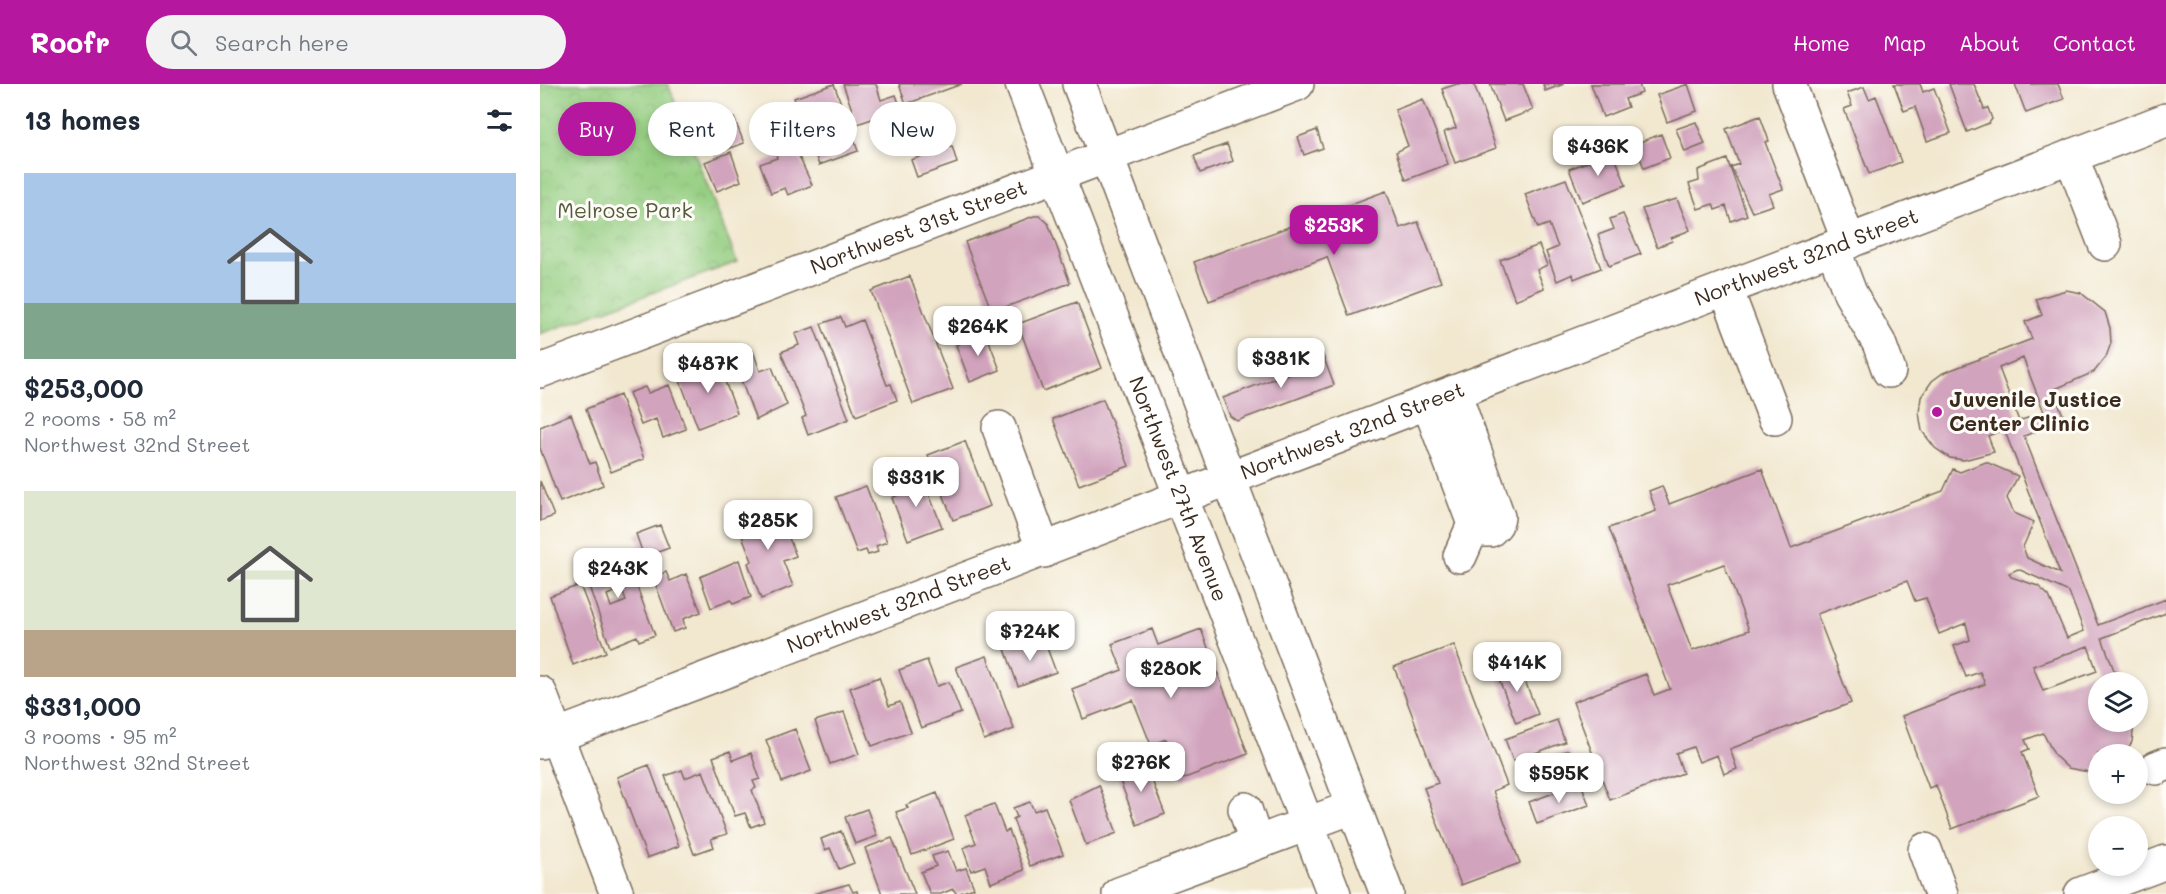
<!DOCTYPE html>
<html lang="en">
<head>
<meta charset="utf-8">
<style>
	:root { --surface:#fff; --page:#f2f2f3; --text:#1f2937; --muted:#747a83; --accent:#b5179e }
	body { margin:0; font-family:Mali,sans-serif; background:var(--page); color:var(--text); height:100vh; display:flex; flex-direction:column; font-size:22px; white-space:nowrap }
	* { box-sizing:border-box; margin:0 }
	p { font-size:20px; color:var(--muted) }
	.icon { flex:none; width:33px; height:33px; fill:none; stroke:currentColor; stroke-width:2; stroke-linecap:round; stroke-linejoin:round }
	.map { position:relative; flex:1; overflow:hidden }
	.sheet { display:flex; flex-direction:column; background:var(--surface); width:540px }
	.sheet>* { flex:none }
	.top-card { position:absolute; left:18px; top:18px; width:570px; height:54px; display:flex; gap:12px }
	.buttons { position:absolute; left:1548px; top:588px; display:grid; gap:12px }
	.buttons a { display:grid; place-items:center; width:60px; height:60px; border-radius:50%; background:var(--surface); box-shadow:0 3px 9px #0003; font-size:30px }
	.price { position:absolute; translate:-50% -51px; padding:0 14px; border-radius:12px; background:#fff; color:#222; font-size:20px; line-height:39px; filter:drop-shadow(0 2px 3px #0008) }
	.price::after { content:''; position:absolute; left:50%; top:36px; width:18px; height:14px; margin-left:-9px; background:inherit; clip-path:polygon(0 0,100% 0,50% 100%) }
	.price.current { background:var(--accent); color:#fff }
	ul { padding:0; list-style:none }
	li { display:grid; align-content:center; gap:12px; height:318px; padding:0 24px }
	li span { display:grid; place-items:center; height:186px; border-radius:0px; color:#555 }
	li>.icon { margin-inline-start:auto }
	span .icon { width:108px; height:108px; fill:#fffc; stroke-width:1 }
	li b { font-size:26px }
	h2 { display:flex; justify-content:space-between; align-items:center; height:72px; padding:0 24px; font-size:26px }
	.chip { padding:0 21px; border-radius:27px; background:var(--surface); box-shadow:0 3px 9px #0003; font-size:21px; line-height:54px }
	.chip.current { background:var(--accent); color:#fff }
	header { display:flex; align-items:center; gap:36px; box-sizing:border-box; height:84px; padding:0 30px; background:var(--accent); color:#fff }
	header strong { font-size:28px }
	nav { display:flex; gap:33px; margin-inline-start:auto; font-size:21px }
	.search { width:420px; height:54px; background:var(--page); display:flex; align-items:center; gap:15px; box-sizing:border-box; padding:0 21px; border-radius:33px; color:var(--muted); font-size:22px }
	main { display:flex; flex:1; min-height:0 }
	.map>svg:first-child { display:block }
	.park { fill:url(#park-crowns); stroke:#687c50; stroke-width:1.5 }
	.building { fill:#d1a3bd; fill-rule:evenodd }
	.lines { fill:none; stroke-linecap:round; stroke-linejoin:round }
	.minor-casing { stroke:#7b6c5c; stroke-width:36 }
	.highway-casing { stroke:#7b6c5c; stroke-width:36 }
	.minor { stroke:#fff; stroke-width:33 }
	.highway { stroke:#fff; stroke-width:33 }
	.poi-dot { fill:#b5179e; stroke:#fdfcf7; stroke-width:2 }
	.labels { text-anchor:middle; stroke-width:6; stroke-linejoin:round; paint-order:stroke }
	.park-label { font-size:21px; fill:#565b3c; stroke:#fdfcf7 }
	.street-label { font-size:21px; fill:#3b2a1e; stroke:#fdfcf7 }
	.poi-label { font-size:21px; font-weight:bold; fill:#3b2a1e; stroke:#fdfcf7; text-anchor:start }
</style>
</head>
<body>
<header>
<strong>Roofr</strong>
<div class="search"><svg class="icon" aria-label="search" viewBox="0 0 24 24"><circle cx="10" cy="10" r="6"/><path d="M15 15l6 6"/></svg>Search here</div>
<nav><a>Home</a><a>Map</a><a>About</a><a>Contact</a></nav>
</header>
<main>
<section class="sheet">
<h2>13 homes<svg class="icon" aria-label="filters" viewBox="0 0 24 24"><path d="M4 7h16M4 17h16"/><circle cx="9" cy="7" r="2"/><circle cx="15" cy="17" r="2"/></svg></h2>
<ul>
<li><span style="background:linear-gradient(#a9c7e8 70%,#7fa58c 0)"><svg class="icon" aria-label="home" viewBox="0 0 24 24"><path d="M3 11l9-7 9 7M6 9v11h12V9"/></svg></span><div><b>$253,000</b><p>2 rooms · 58 m²</p><p>Northwest 32nd Street</p></div></li>
<li><span style="background:linear-gradient(#dfe7d0 75%,#b9a48a 0)"><svg class="icon" aria-label="home" viewBox="0 0 24 24"><path d="M3 11l9-7 9 7M6 9v11h12V9"/></svg></span><div><b>$331,000</b><p>3 rooms · 95 m²</p><p>Northwest 32nd Street</p></div></li>
</ul>
</section>
<div class="map">
<svg width="1626" height="810" viewBox="0 0 1626 810">
	<defs>
		<pattern id="park-crowns" width="20" height="18" patternUnits="userSpaceOnUse" patternTransform="scale(1.5)"><rect width="20" height="18" fill="#95ce82"/><path d="M2 6a3 3 0 1 1 6 0M12 15a3 3 0 1 1 6 0" fill="none" stroke="#81b170"/></pattern>
	</defs>
	<rect width="100%" height="100%" fill="#fdfcf7"/>
	<filter id="ink" filterUnits="userSpaceOnUse"><feTurbulence type="fractalNoise" baseFrequency=".0167" numOctaves="2"/><feDisplacementMap in="SourceGraphic" scale="12" xChannelSelector="R" yChannelSelector="G"/><feConvolveMatrix kernelMatrix="1 2 1 2 8 2 1 2 1" color-interpolation-filters="sRGB"/></filter>
	<filter id="wash" filterUnits="userSpaceOnUse"><feTurbulence type="fractalNoise" baseFrequency=".008" numOctaves="4" result="noise"/><feDisplacementMap in="SourceGraphic" scale="24" xChannelSelector="R" yChannelSelector="G"/><feGaussianBlur stdDeviation="1.35" result="paint"/><feColorMatrix in="noise" values="0 0 0 0 0 0 0 0 0 0 0 0 0 0 0 0 0 1.4 0 .05"/><feComposite in="paint" operator="in"/></filter>
	<g filter="url(#wash)">
		<rect width="100%" height="100%" fill="#f2e8d0"/>
		<path class="park" d="M0,0H128L197,178L0,250Z"/>
		<g id="blocks">
			<path class="building" d="M294,0L318,67L279,81L254,14Z
				M303,0H336L341,16L356,11L368,45L339,55L332,35L317,40Z
				M359,0H422L366,20Z
				M917,0H934L956,64L915,79L904,48L916,44L902,5Z
				M950,0H983L993,26L964,37Z
				M1003,0H1024L1005,7Z
				M1051,0H1099L1102,9L1085,15L1088,23L1063,33Z
				M1148,0L1157,27L1127,38L1117,11Z
				M1354,0H1380L1383,8L1394,4L1411,49L1387,57L1375,23L1364,27Z
				M1409,0H1434L1444,25L1448,24L1452,35L1449,39L1427,48Z
				M1475,0H1518L1524,15L1486,29Z
				M1324,3L1329,15L1336,12L1361,78L1329,90L1304,25L1312,22L1307,9Z
				M883,15L908,80L866,96L856,68L868,62L855,26Z
				M1220,32L1229,57L1225,58L1243,105L1229,110L1233,121L1212,128L1191,83L1199,80L1186,45Z
				M194,34L204,59L175,70L165,45Z
				M1156,38L1165,60L1145,68L1136,45Z
				M777,46L783,64L764,71L758,53Z
				M1121,50L1130,74L1104,84L1095,60Z
				M687,60L693,77L660,89L654,72Z
				M412,62L417,79L377,93L371,76Z
				M248,65L249,69L256,66L272,101L248,111L245,104L231,109L220,80L237,74L236,70Z
				M191,68L201,97L177,107L165,78Z
				M1073,68L1086,101L1042,118L1029,85Z
				M1187,75L1207,131L1191,137L1186,122L1175,126L1173,120L1158,125L1149,100L1159,97L1158,86Z
				M1026,95L1061,184L1034,195L1033,190L1017,197L1006,168L1018,163L1009,140L998,144L985,110Z
				M846,107L860,144L878,138L901,198L809,232L787,173L669,217L654,178Z
				M1137,115L1150,146L1131,154L1132,157L1117,163L1102,125Z
				M1083,130L1101,170L1069,182L1058,151L1074,145L1070,135Z
				M494,132H500L508,139L530,199L452,228L425,158Z
				M999,161L1007,181L997,186L1004,204L975,216L960,176Z
				M370,192L413,305L373,320L331,207Z
				M1526,206L1541,209L1565,228L1570,244L1571,259L1566,273L1554,288L1513,306L1525,336L1484,352L1558,541L1626,515V529L1562,554L1578,597L1558,598V638H1594L1592,658L1584,670H1558V686L1549,688L1528,684L1515,672L1503,649L1485,656L1489,665L1482,668L1499,712L1412,745L1396,701L1389,704L1362,632L1445,600L1440,588L1426,593L1414,562L1430,556L1426,539L1399,550L1386,514L1375,517L1367,497L1277,530L1311,619L1190,665L1197,685L1184,690L1177,671L1159,678L1153,663L1136,669L1143,689L1070,716L1033,618L1106,590L1114,611L1130,605L1069,444L1116,427L1109,407L1122,402L1129,420L1222,385L1251,464L1403,407L1413,385L1420,388L1446,378L1478,392L1467,414L1474,429L1494,438L1483,463L1487,474L1520,489L1464,345L1448,352L1454,368L1424,376L1410,374L1395,364L1382,347L1379,329L1381,313L1392,297L1403,289L1492,255L1485,238L1502,231L1496,215ZM1483,274L1504,328L1479,337L1459,284ZM1184,480L1209,546L1152,567L1127,501ZM1478,485L1529,508L1544,547L1527,554L1509,512L1498,502L1471,493L1469,489ZM1548,562L1557,587L1503,607L1493,582Z
				M537,218L562,284L503,307L478,240Z
				M301,233L305,243L322,236L347,301L351,300L357,316L316,332L281,240Z
				M274,243L309,335L268,351L262,334L266,332L241,268L259,261L255,250Z
				M446,249L460,286L430,298L416,261Z
				M213,267L220,287L232,283L247,321L216,336L193,275Z
				M782,269L794,301L697,337L690,332L683,314L757,286L755,280Z
				M176,274L197,329L158,344L139,294L152,288L151,284Z
				M129,301L146,345L123,354L116,335L101,341L89,309L105,303L108,309Z
				M80,311L104,375L71,388L46,325Z
				M563,315L589,382L539,401L513,335Z
				M31,330L50,380L55,378L63,401L20,418L0,364V343Z
				M425,357L450,422L413,436L388,371Z
				M377,388L382,402L385,400L402,443L368,456L352,414L364,408L359,395Z
				M0,397L14,432L0,437Z
				M326,402L347,458L336,462L338,468L328,471L326,466L317,469L296,413Z
				M237,423L256,472L243,477L253,502L221,515L208,479L212,477L197,439Z
				M120,441L129,464L104,473L96,450Z
				M83,466L115,551L99,557L97,552L70,563L42,482ZM82,505L86,517L71,523L67,511Z
				M199,476L211,513L193,520L191,516L171,524L160,493Z
				M126,488L130,497L146,490L161,528L143,535L145,544L133,548L113,493Z
				M40,501L66,568L33,581L10,512Z
				M612,545L618,561L661,545L708,670L642,695L626,655L611,661L593,616L543,635L532,605L582,586L572,560Z
				M504,556L516,588L478,602L465,565L489,557L490,561Z
				M914,561L967,701L953,707L980,779L921,801L884,704L898,699L854,583Z
				M447,572L474,645L444,656L416,583Z
				M387,576L397,602L409,598L421,629L381,644L359,586Z
				M978,579L998,630L976,639L956,588Z
				M339,593L349,622L360,618L371,648L332,662L310,604Z
				M304,628L319,670L290,680L275,637Z
				M1017,636L1025,658L973,677L965,655Z
				M255,645L271,687L242,698L226,656Z
				M1028,666L1037,688L984,707L976,686Z
				M190,667L193,676L211,669L220,695L213,697L216,704L212,706L224,738L211,743L205,729L195,732L173,673Z
				M605,678L625,730L597,741L577,689Z
				M109,681L139,762L107,774L77,693Z
				M142,686L145,694L163,687L187,750L171,755L174,763L154,770L125,692Z
				M1041,699L1049,721L997,740L989,718Z
				M559,701L577,749L546,761L529,716Z
				M397,709L414,755L372,771L356,728L368,724L366,721Z
				M490,718L494,727L505,723L523,770L490,782L473,735L477,733L473,724Z
				M454,720L465,748L469,746L484,786L451,799L445,782L431,787L423,764L436,759L425,731Z
				M327,725L337,752L315,760L305,733Z
				M301,747L314,779L299,785L290,764L285,766L281,755Z
				M352,754L375,810H342L325,764Z
				M408,767L416,787L426,784L434,804L417,810L413,805L401,810H390L381,788L396,782L392,772Z
				M309,800L313,808L317,807L318,810H273Z"/>
		</g>
	</g>
	<g filter="url(#ink)">
		<use href="#blocks" fill-opacity="0" stroke="#7b6c5c" stroke-width="1.5"/>
		<g class="lines">
			<defs>
				<g id="minor">
					<path d="M1249,0L1309,158"/>
					<path d="M1531,72L1565,160"/>
					<path d="M1293,164L1310,209L1339,259L1349,287"/>
					<path d="M1186,205L1235,334"/>
					<path id="s1" d="M0,287L757,0"/>
					<path d="M888,318L934,440L940,446H950L956,440L958,433L914,308"/>
					<path d="M459,344L504,467"/>
					<path d="M920,472L934,440"/>
					<path d="M0,609L77,810"/>
					<path id="s2" d="M0,658L1626,36"/>
					<path d="M1616,684L1626,680"/>
					<path d="M705,725L716,758"/>
					<path d="M1385,766L1401,810"/>
					<path d="M579,810L813,723"/>
					<path d="M1541,810L1626,778"/>
				</g>
				<g id="highway">
					<path id="s3" d="M482,0L794,810"/>
					<path d="M539,0L847,810"/>
				</g>
			</defs>
			<use href="#minor" class="minor-casing"/>
			<use href="#highway" class="highway-casing"/>
			<use href="#minor" class="minor"/>
			<use href="#highway" class="highway"/>
		</g>
	</g>
	<circle class="poi-dot" cx="1397" cy="328" r="6"/>
	<g class="labels">
		<g class="park-label">
			<text x="85" y="134">Melrose Park</text>
		</g>
		<g class="street-label">
			<text dy="7" stroke="none"><textPath href="#s1" startOffset="405">Northwest 31st Street</textPath></text>
			<text dy="7" stroke="none"><textPath href="#s2" startOffset="1356">Northwest 32nd Street</textPath></text>
			<text dy="7" stroke="none"><textPath href="#s2" startOffset="870">Northwest 32nd Street</textPath></text>
			<text dy="7" stroke="none"><textPath href="#s3" startOffset="434">Northwest 27th Avenue</textPath></text>
			<text dy="7" stroke="none"><textPath href="#s2" startOffset="384">Northwest 32nd Street</textPath></text>
		</g>
		<g class="poi-label">
			<text x="1409" y="323">Juvenile Justice<tspan x="1409" dy="24">Center Clinic</tspan></text>
		</g>
	</g>
</svg>
<div class="buttons">
<a><svg class="icon" aria-label="layers" viewBox="0 0 24 24"><path d="M12 4l9 5-9 5-9-5zM3 14l9 5 9-5"/></svg></a>
<a>+</a>
<a>−</a>
</div>
<b class="price" style="left:1058px;top:93px">$436K</b>
<b class="price current" style="left:794px;top:172px">$253K</b>
<b class="price" style="left:438px;top:273px">$264K</b>
<b class="price" style="left:741px;top:305px">$381K</b>
<b class="price" style="left:168px;top:310px">$487K</b>
<b class="price" style="left:376px;top:424px">$331K</b>
<b class="price" style="left:228px;top:467px">$285K</b>
<b class="price" style="left:78px;top:515px">$243K</b>
<b class="price" style="left:490px;top:578px">$724K</b>
<b class="price" style="left:977px;top:609px">$414K</b>
<b class="price" style="left:631px;top:615px">$280K</b>
<b class="price" style="left:601px;top:709px">$276K</b>
<b class="price" style="left:1019px;top:720px">$595K</b>
<div class="top-card">
<a class="chip current">Buy</a>
<a class="chip">Rent</a>
<a class="chip">Filters</a>
<a class="chip">New</a>
</div>
</div>
</main>
</body>
</html>
